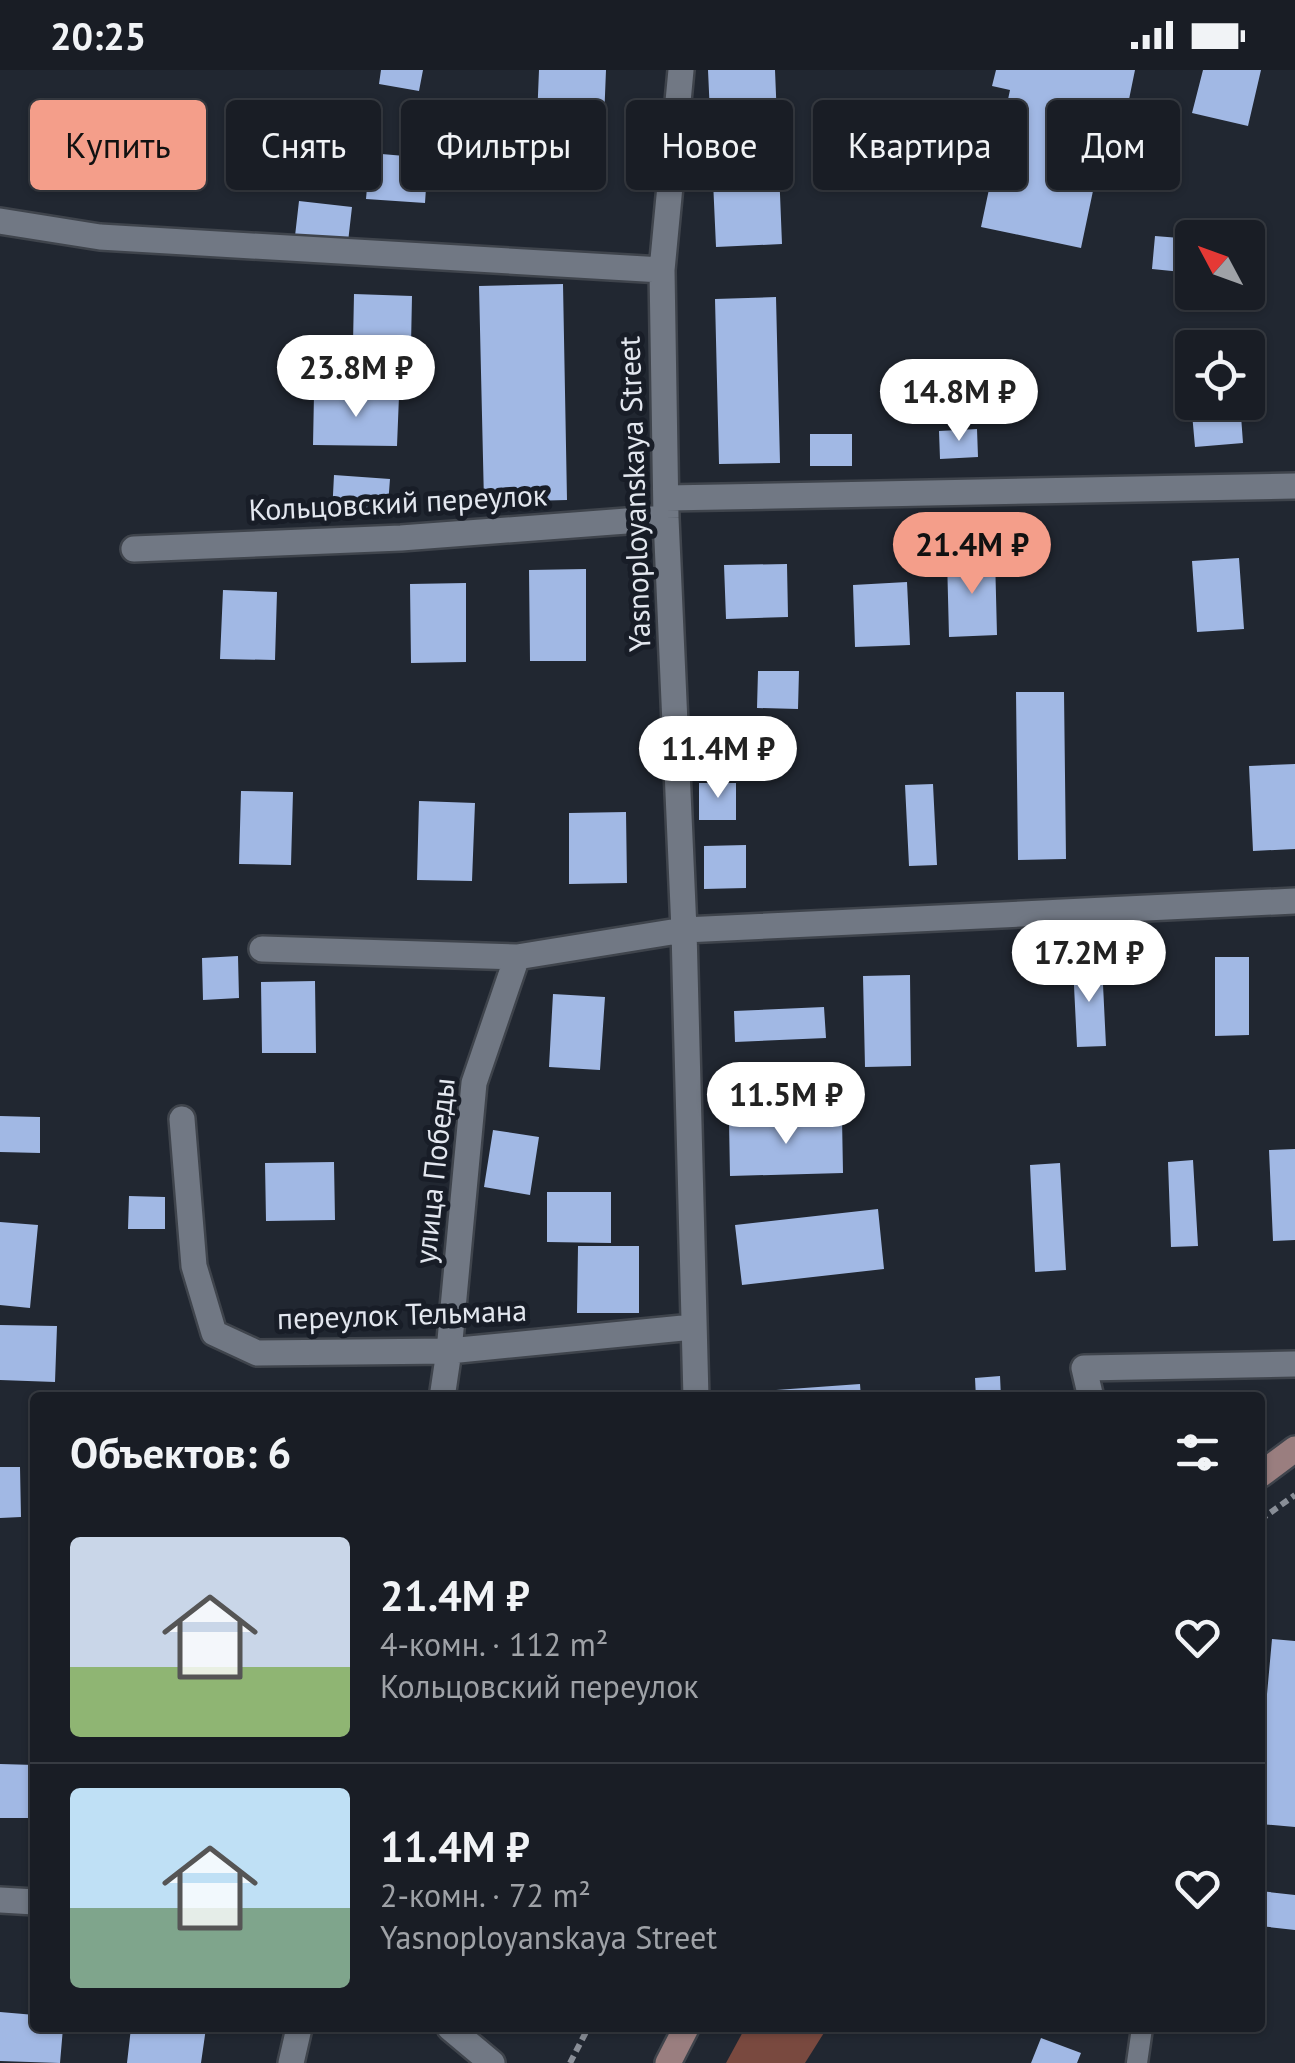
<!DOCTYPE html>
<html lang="ru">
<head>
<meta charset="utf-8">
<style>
	:root { --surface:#191d25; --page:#262a32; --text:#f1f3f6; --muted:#9fa2a7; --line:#373b42; --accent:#f49e8a }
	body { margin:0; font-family:"PT Sans",sans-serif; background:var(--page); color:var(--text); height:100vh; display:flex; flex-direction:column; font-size:38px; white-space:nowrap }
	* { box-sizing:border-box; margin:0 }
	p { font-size:32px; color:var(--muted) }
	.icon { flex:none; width:55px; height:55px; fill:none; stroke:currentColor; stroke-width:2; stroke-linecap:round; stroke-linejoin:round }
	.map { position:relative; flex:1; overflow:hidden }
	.sheet { position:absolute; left:30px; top:1322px; width:1235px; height:640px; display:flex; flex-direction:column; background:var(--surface); border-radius:10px; box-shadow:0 2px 8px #0004,0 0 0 2px var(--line) }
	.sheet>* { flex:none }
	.top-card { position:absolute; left:30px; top:30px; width:1235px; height:90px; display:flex; gap:20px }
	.needle { width:65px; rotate:311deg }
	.tools { position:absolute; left:1175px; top:150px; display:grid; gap:20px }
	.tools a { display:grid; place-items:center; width:90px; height:90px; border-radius:10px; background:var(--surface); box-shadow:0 2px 8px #0004,0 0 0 2px var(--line); font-size:50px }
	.price { position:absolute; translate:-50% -85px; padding:0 22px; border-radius:35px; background:#fff; color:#222; font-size:32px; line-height:65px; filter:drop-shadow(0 2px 5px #0008) }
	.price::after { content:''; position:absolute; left:50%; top:60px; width:30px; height:22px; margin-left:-15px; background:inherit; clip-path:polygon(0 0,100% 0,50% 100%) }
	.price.on { background:var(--accent); color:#111 }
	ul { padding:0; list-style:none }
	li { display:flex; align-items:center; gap:30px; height:250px; padding:0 40px }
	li+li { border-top:2px solid var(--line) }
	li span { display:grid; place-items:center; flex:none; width:280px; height:200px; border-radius:10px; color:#555 }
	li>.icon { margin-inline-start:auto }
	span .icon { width:120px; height:120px; fill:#fffc; stroke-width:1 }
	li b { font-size:42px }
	h2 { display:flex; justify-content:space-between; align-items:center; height:120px; padding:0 40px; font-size:42px }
	.pill { padding:0 35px; border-radius:10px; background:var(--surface); box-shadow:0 2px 8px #0004,0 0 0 2px var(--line); font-size:35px; line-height:90px }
	.pill.on { background:var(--accent); color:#111 }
	.status { display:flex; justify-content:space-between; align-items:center; height:70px; padding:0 50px; background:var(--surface); direction:ltr }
	.status svg { height:28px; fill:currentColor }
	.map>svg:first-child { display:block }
	.forest { fill:#79493f }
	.building { fill:#a1b8e4 }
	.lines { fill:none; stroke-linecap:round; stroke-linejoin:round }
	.service-casing { stroke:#3f444c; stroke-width:25 }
	.minor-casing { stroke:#3f444c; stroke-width:30 }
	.secondary-casing { stroke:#3f444c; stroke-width:30 }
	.path { stroke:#898e97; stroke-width:6; stroke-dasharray:8 5; stroke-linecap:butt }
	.service { stroke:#717884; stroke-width:20 }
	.minor { stroke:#717884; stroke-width:25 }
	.secondary { stroke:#9a7e7f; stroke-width:25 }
	.labels { text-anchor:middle; stroke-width:10; stroke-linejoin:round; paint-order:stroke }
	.street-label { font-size:30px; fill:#e3e7ef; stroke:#181d27 }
</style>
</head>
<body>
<div class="status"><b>20:25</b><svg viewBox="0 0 49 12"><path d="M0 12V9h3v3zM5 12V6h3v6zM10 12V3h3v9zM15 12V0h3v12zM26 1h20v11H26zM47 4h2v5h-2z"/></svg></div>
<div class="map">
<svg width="1295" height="1993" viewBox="0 0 1295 1993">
	<rect width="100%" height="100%" fill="#212731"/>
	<path class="forest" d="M745,1958H827L805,1993H726Z"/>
	<path class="building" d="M381,0H423L419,21L379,14Z
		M539,0H606L603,75L536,74Z
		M708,0H775L782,174L716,177Z
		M996,0H1135L1126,44L1110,40L1081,178L981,157L1010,20L992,16Z
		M1203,0H1261L1248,56L1192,43Z
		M370,83L428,88L425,133L366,129Z
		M299,131L352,137L348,172L295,166Z
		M1155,166L1192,169V203L1152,199Z
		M563,214L567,430L484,432L479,216Z
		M354,224L412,226L411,275L353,273Z
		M776,227L780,393L719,394L715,229Z
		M314,324L399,326L397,376L313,375Z
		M1191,332H1240L1243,373L1195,377Z
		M977,359L978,387L940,389L939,361Z
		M810,364H852V396H810Z
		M334,405L390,409L387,448L332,444Z
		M995,486L997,565L949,567L947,488Z
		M1239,488L1244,559L1197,562L1192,491Z
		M787,494L788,547L726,549L724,495Z
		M586,499V591H530L529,500Z
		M907,512L910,575L855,577L853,515Z
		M466,513V592L411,593L410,514Z
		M223,520L277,522L275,590L220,589Z
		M758,601H799L798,639L757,638Z
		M1016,622H1064L1066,789L1018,790Z
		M1295,694V779L1253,781L1249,696Z
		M699,713H736V750H699Z
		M933,714L937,795L909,796L905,715Z
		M241,721L293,722L291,795L239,794Z
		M419,731L475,733L472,811L417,810Z
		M626,742L627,813L569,814V743Z
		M746,775V818L704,819V776Z
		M238,886L239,928L203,930L202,888Z
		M1215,887H1249V965L1215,966Z
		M1102,894L1106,976L1077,977L1073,895Z
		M910,905L911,996L865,997L863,906Z
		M315,911L316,983H262L261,912Z
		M553,924L605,927L600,1000L549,997Z
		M824,937L826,968L735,972L734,941Z
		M0,1046L40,1047V1083L0,1082Z
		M842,1048L843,1103L730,1106L729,1051Z
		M493,1060L539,1067L530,1125L484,1117Z
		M1295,1079V1170L1273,1171L1269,1080Z
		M1193,1090L1198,1176L1171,1177L1168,1092Z
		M334,1092L335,1150L266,1151L265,1093Z
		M1060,1093L1066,1200L1035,1202L1030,1095Z
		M547,1122H611V1173L547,1172Z
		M129,1126L165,1127V1159H128Z
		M878,1139L884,1199L742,1215L735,1155Z
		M0,1152L38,1155L30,1238L0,1235Z
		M578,1176H639V1243H577Z
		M0,1255L57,1256L55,1312L0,1310Z
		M1000,1306L1001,1328H976L975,1308Z
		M860,1314L861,1328H749L748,1322Z
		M0,1397H20L21,1447L0,1448Z
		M1272,1569L1295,1571V1757L1260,1754V1701Z
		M0,1694L35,1695L34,1748H0Z
		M1260,1821L1295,1825V1860L1260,1856Z
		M0,1942L35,1945V1958H63L60,1993L0,1991Z
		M131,1958H206L201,1993H127Z
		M1041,1968L1081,1983L1077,1993H1031Z"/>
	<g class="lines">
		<defs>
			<path id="service" d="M1137,1993L1142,1958"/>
			<path id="minor" d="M681,0L662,200L666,448L684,860L696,1328
				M0,151L100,167L662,200
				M666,428L1295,416
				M134,479L401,468L666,448
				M262,879L517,887L684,860L1295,831
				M182,1049L194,1196L214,1263L257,1283L449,1281L693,1257
				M442,1328L449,1281L474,1013L517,887
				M1091,1328L1084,1298L1294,1294
				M0,1830L35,1832
				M450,1958L492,1993
				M291,1993L299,1958"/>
			<path id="secondary" d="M1260,1405L1295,1379
				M668,1993L686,1958"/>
		</defs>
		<use href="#service" class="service-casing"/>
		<use href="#minor" class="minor-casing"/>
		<use href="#secondary" class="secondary-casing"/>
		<path class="path" d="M1260,1450L1295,1425
			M570,1993L588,1958"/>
		<use href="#service" class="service"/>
		<use href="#minor" class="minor"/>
		<use href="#secondary" class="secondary"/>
	</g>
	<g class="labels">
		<g class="street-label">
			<text transform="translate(635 424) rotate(-92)" y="10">Yasnoployanskaya Street</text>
			<text transform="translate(398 433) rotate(-3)" y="10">Кольцовский переулок</text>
			<text transform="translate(435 1101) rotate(-84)" y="10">улица Победы</text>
			<text transform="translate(402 1245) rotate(-2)" y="10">переулок Тельмана</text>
		</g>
	</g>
</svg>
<div class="tools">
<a><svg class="needle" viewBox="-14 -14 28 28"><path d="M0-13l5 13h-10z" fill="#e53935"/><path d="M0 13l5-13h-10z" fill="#9fa2a7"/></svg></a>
<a><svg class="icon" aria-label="locate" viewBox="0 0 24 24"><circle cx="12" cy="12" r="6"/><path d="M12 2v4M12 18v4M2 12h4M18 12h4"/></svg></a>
</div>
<b class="price" style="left:356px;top:350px">23.8M ₽</b>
<b class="price" style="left:959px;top:374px">14.8M ₽</b>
<b class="price on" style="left:972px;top:527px">21.4M ₽</b>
<b class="price" style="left:718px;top:731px">11.4M ₽</b>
<b class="price" style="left:1089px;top:935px">17.2M ₽</b>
<b class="price" style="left:786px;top:1077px">11.5M ₽</b>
<div class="top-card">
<a class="pill on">Купить</a>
<a class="pill">Снять</a>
<a class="pill">Фильтры</a>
<a class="pill">Новое</a>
<a class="pill">Квартира</a>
<a class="pill">Дом</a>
</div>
<section class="sheet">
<h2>Объектов: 6<svg class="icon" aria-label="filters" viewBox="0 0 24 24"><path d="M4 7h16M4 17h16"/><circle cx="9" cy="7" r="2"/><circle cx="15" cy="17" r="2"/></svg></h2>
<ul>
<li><span style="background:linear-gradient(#c9d6e8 65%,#8fb573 0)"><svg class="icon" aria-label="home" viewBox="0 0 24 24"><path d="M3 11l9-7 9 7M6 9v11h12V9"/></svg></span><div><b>21.4M ₽</b><p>4-комн. · 112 m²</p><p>Кольцовский переулок</p></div><svg class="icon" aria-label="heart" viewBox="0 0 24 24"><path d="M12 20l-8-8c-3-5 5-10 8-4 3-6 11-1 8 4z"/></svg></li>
<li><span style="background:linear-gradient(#bfe0f5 60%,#7fa58c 0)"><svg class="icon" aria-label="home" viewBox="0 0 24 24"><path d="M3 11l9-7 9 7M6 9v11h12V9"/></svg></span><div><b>11.4M ₽</b><p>2-комн. · 72 m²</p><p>Yasnoployanskaya Street</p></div><svg class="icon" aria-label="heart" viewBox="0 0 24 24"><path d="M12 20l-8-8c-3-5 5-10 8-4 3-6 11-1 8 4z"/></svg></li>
</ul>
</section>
</div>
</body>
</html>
